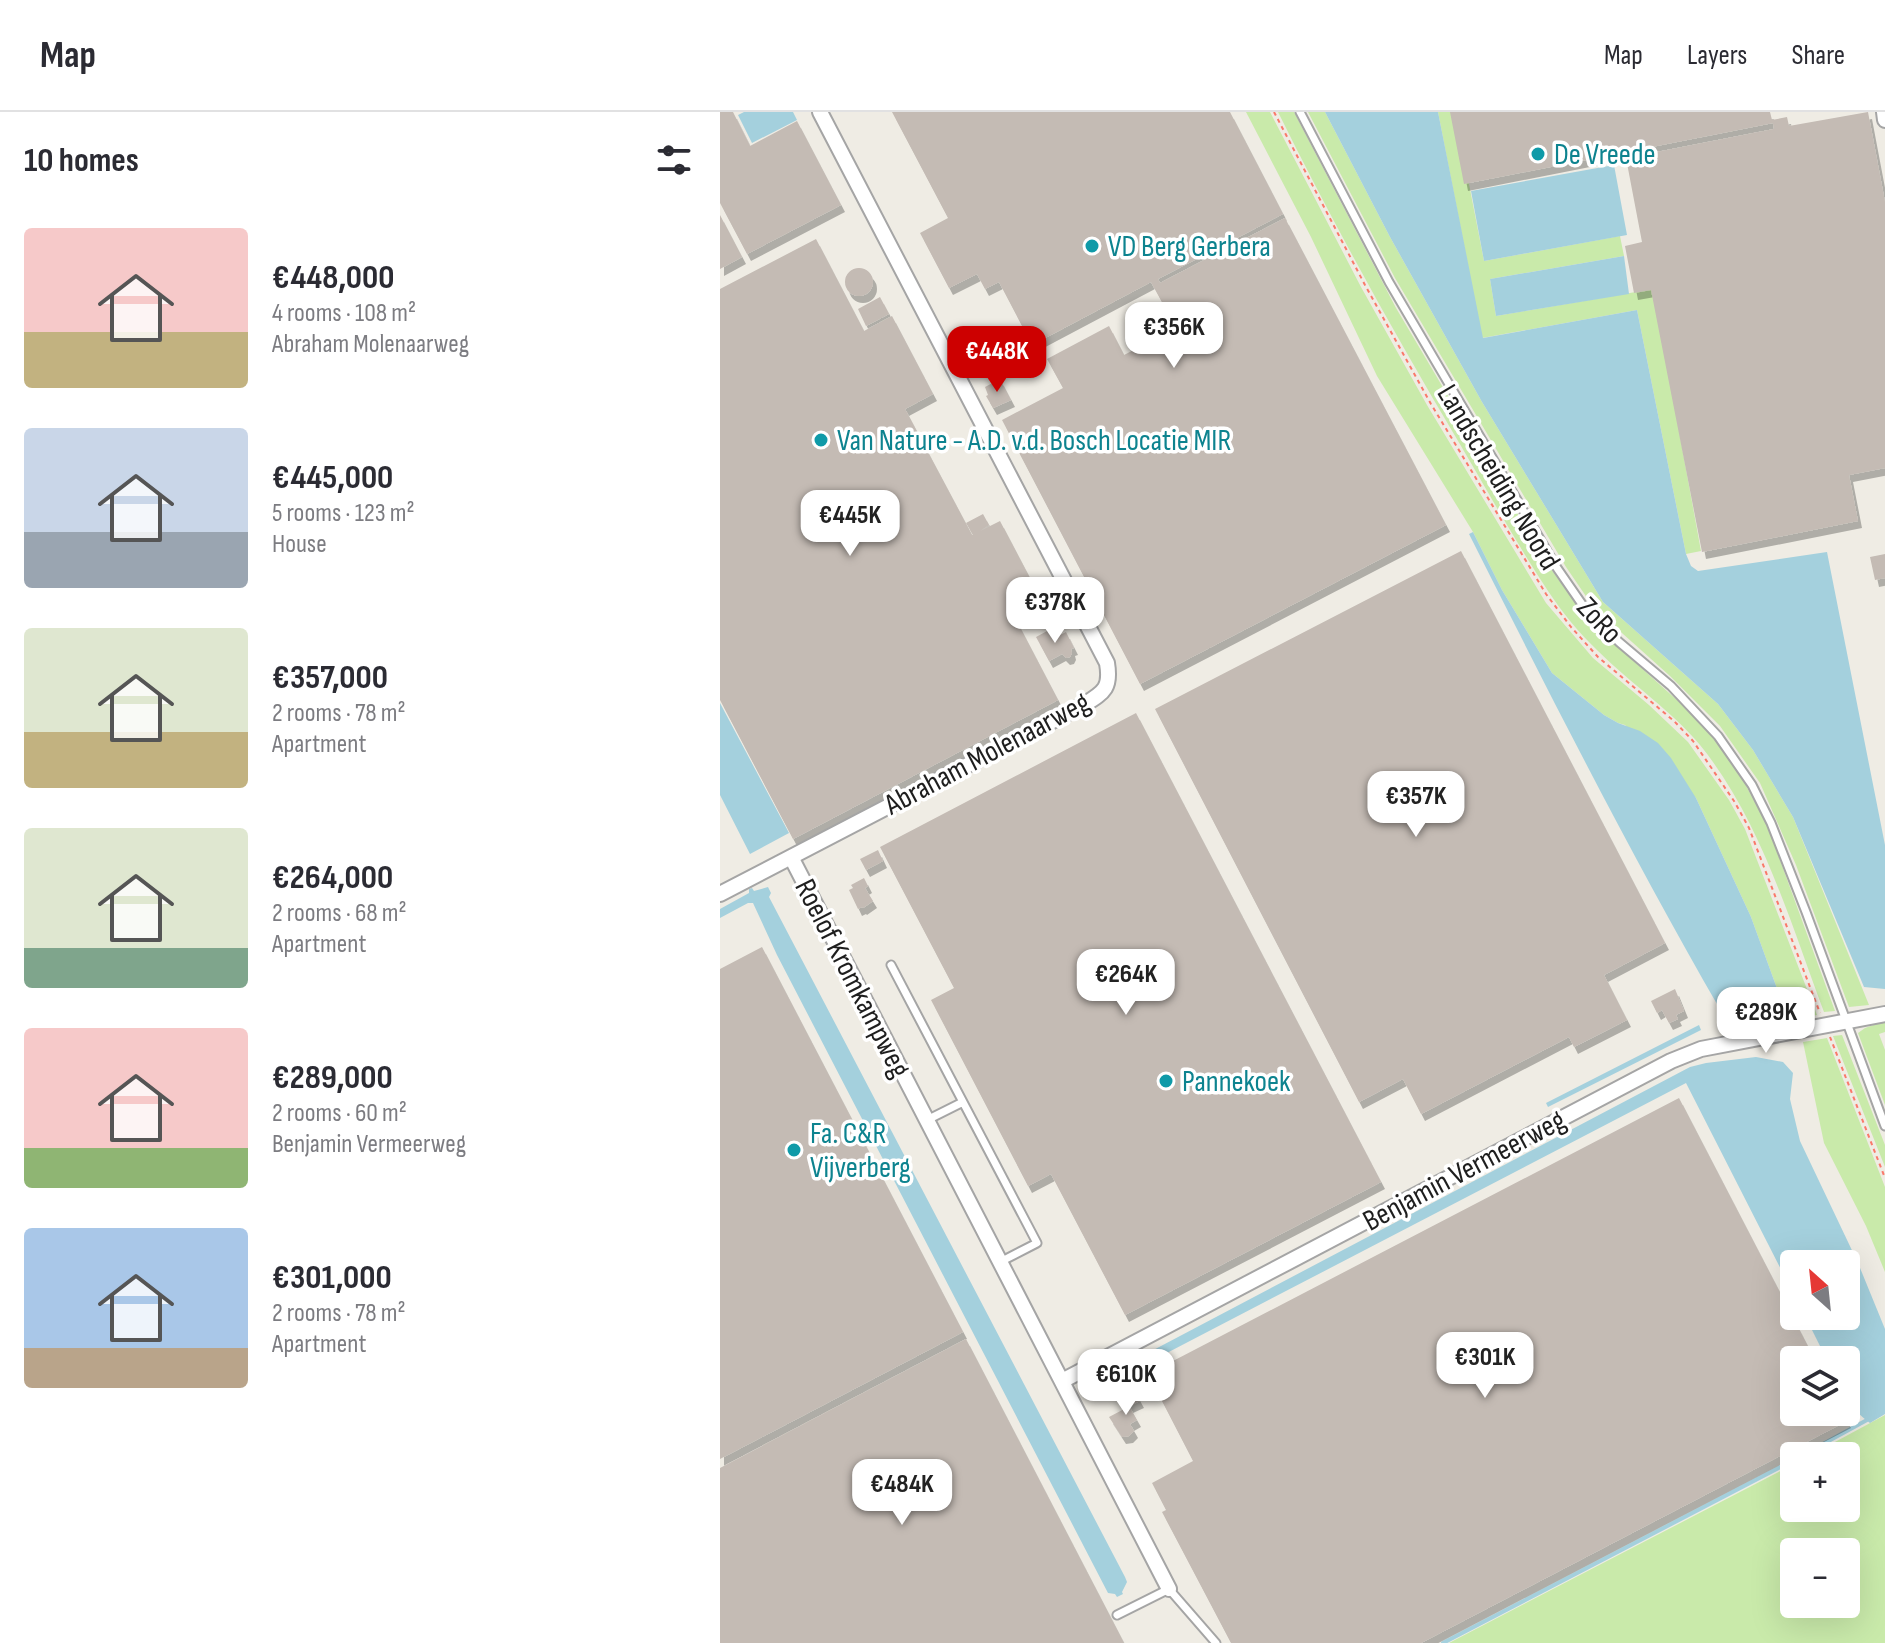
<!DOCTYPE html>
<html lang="en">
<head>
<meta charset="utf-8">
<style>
	:root { --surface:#fff; --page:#f7f7f7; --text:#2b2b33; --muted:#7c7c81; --line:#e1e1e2; --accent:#cd0000 }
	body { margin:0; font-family:"Sofia Sans Condensed",sans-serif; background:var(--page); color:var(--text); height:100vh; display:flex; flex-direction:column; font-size:30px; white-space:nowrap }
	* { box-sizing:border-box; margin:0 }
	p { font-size:26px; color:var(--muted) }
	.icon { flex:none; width:44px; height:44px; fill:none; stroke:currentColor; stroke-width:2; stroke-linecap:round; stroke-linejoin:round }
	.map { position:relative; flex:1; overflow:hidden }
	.details { display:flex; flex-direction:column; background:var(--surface); width:720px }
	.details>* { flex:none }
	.needle { width:52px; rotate:333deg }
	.controls { position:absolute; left:1060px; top:1138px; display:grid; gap:16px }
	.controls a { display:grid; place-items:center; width:80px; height:80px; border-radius:8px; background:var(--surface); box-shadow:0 8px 32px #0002; font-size:40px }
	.price { position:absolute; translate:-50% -68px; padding:0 18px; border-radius:16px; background:#fff; color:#222; font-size:26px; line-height:52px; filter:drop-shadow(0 2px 4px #0008) }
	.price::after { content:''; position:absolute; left:50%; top:48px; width:24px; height:18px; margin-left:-12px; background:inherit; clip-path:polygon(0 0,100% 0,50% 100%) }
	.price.current { background:var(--accent); color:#fff }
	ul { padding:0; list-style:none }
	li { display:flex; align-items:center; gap:24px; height:200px; padding:0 24px }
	li span { display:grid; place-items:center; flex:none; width:224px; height:160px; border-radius:8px; color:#555 }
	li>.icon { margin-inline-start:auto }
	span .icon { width:96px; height:96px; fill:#fffc; stroke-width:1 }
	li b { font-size:34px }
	h2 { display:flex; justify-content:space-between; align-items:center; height:96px; padding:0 24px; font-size:34px }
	header { display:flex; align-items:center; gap:48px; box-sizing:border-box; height:112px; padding:0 40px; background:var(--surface); border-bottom:2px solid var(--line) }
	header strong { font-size:38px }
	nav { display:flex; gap:44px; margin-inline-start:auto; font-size:28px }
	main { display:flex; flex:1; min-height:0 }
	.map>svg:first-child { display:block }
	.grass { fill:#c9eaaa; fill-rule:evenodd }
	.water { fill:#a4d0dd }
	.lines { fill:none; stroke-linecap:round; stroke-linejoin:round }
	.stream { stroke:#a4d0dd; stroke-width:4 }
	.building { fill:#c4bbb4; filter:url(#shadow) }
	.service-casing { stroke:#a5a5a5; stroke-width:11 }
	.minor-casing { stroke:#a5a5a5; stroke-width:18 }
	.path { stroke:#fa796b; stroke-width:2; stroke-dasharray:4 4; stroke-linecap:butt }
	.service { stroke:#fff; stroke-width:7 }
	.minor { stroke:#fff; stroke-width:14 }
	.culture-dot { fill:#0f9aa8; stroke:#fff; stroke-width:3 }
	.labels { text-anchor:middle; stroke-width:7; stroke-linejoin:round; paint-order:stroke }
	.culture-label { font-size:30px; fill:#0d838f; stroke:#fff; text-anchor:start }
	.street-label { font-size:30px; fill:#1e1e1e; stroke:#fff }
</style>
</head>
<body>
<header>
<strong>Map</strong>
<nav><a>Map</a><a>Layers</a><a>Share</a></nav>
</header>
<main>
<section class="details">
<h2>10 homes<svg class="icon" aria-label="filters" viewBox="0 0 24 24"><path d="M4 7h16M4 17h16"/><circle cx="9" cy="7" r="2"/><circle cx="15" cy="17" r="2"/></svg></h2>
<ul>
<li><span style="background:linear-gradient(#f6c9c9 65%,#c2b280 0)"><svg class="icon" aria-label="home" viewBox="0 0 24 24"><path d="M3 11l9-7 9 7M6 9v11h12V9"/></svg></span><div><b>€448,000</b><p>4 rooms · 108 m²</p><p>Abraham Molenaarweg</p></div></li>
<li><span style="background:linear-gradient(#c9d6e8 65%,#9aa5b1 0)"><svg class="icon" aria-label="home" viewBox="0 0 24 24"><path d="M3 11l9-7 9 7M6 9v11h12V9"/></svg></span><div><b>€445,000</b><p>5 rooms · 123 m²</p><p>House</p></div></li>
<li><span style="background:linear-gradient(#dfe7d0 65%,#c2b280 0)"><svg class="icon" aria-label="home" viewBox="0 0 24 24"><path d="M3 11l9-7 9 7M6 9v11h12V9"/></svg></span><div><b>€357,000</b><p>2 rooms · 78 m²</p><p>Apartment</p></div></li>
<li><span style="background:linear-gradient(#dfe7d0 75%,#7fa58c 0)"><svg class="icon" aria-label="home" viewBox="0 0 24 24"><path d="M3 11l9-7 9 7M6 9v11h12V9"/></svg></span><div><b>€264,000</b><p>2 rooms · 68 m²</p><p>Apartment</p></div></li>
<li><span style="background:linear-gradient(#f6c9c9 75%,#8fb573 0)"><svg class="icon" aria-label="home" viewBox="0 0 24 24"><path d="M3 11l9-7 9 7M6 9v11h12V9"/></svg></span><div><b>€289,000</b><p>2 rooms · 60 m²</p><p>Benjamin Vermeerweg</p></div></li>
<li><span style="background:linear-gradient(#a9c7e8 75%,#b9a48a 0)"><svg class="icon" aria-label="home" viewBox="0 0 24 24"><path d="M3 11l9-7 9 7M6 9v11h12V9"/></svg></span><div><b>€301,000</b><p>2 rooms · 78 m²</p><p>Apartment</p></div></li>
</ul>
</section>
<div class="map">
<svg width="1165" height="1531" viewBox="0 0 1165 1531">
	<defs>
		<filter id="shadow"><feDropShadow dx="4" dy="7" stdDeviation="0" flood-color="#0004"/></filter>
	</defs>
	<rect width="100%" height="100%" fill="#efece4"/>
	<path class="grass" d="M526,0H550L641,175L707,293L826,491L873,546L929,593L968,630L1009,688L1025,717L1097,903L1072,907L1059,882L1031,805L976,686L905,613L898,611L884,603L832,561L782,478L753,420L657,264L591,125Z
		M558,0H574L676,196L828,453L867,507L978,607L1014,651L1048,715L1115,899L1104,900C1070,810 1041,708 980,633C950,597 911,572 878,539C859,521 842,500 828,479C797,432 769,382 741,334C676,225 614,113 558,0Z
		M588,0H605L670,125L762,290L883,490L998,592L1033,638L1073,705L1149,893L1129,895L1076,753L1040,671L1000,614L950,564L874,496L846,455L675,166Z
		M718,0H735L764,149L900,124L904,144L770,167L776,204L933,177L981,439L966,442L917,198L762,226Z
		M1165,909V920L1159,922L1165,938V993L1138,921L1145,916Z
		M1122,923L1165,1033V1055L1113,924Z
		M1107,926L1165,1075V1160L1146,1114L1104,1031L1083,930Z
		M1165,1303V1531H729L1074,1352V1396H1126V1344H1089ZM1074,1440H1126V1492H1074Z"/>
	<path class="water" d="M24,0H73L77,8L32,31L18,3Z
		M605,0H718L763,226L917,198L966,442L971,454L978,459L1107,440L1165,733V877L1144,875L1073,705L1033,638L998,592L883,490L762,290L670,125Z
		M894,53L907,123L764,149L751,79Z
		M904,144L909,182L776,204L770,167Z
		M753,420L782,478L832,561L884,603L898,611L920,619L938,631L951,646L976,686L1031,805L1059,882L1058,893L1011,904L1001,899C911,743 830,583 749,422Z
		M0,591L69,721L30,742L0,683Z
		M48,775L51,781L49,785L405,1465L407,1470L402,1480L403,1482L397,1485L395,1482L388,1481L57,843L33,791H28L0,806V797L29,781V777L32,776L34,779Z
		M979,913L981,918L828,995L826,991Z
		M1036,945L1063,950L1073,961L1070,987L1080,1029L1138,1151L1165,1217V1302L1150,1311C1120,1288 1126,1283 1126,1248H1107L1085,1204H1126V1152H1074V1183L966,971L418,1256V1261L397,1272L387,1271L386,1263L970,955L986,951Z"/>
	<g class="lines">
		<path class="stream" d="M1081,1344L1147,1308
			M723,1531L1074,1348"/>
	</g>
	<path class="building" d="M0,0H13L30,34L77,9L121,93L27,142L0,91Z
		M172,0H510L563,102L438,167L440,171L565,106L726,413L420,572L282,308L343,276L327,247L389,214L404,243L456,216L431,170L312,233L279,170L265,177L257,162L229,176L200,121L228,106Z
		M730,0H1050L1052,8L1067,5L1069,14L1148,0L1165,90V356L1129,363L1138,409L982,440L931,178L914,181L905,134L922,130L906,46L1054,17L1053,11L744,72Z
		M0,103L22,145L0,157Z
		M96,127L144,219L172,204L213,282L185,297L252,423H253L246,411L263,402L269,413L260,419L280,409L321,487L293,502L338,588L73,727L0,588V177Z
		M125 170a14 14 0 1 1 28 0a14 14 0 1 1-28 0Z
		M160,185L169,202L146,214L138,197Z
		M280,267L291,288L273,296L266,284L268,283L265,275Z
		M741,439L945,831L884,863L907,908L854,935L849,925L701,1002L683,967L639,990L435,597Z
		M1165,442V466L1155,468L1150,445Z
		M329,518L334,526L346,520L354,536L351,537L352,541L350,545L346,546L342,542L329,549L316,525Z
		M416,601L661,1070L405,1203L331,1062L308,1074L211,888L234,876L160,735Z
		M158,738L163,749L146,758L140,747Z
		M144,766L148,774L145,776L153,789L143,796L142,795L138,797L129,778L133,776L131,773Z
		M42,835L243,1220L0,1347V857Z
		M955,877L964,899L956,903L958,907L949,911L942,898L937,901L931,889Z
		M959,986L1095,1248H1074V1300H1122L1127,1309L701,1531H511L442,1400L446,1398L432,1371L473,1349L428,1262Z
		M246,1227L404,1531H0V1356Z
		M415,1280L420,1289L409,1294L417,1308L410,1312L414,1319L409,1324L402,1325L389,1305L408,1295L404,1286Z"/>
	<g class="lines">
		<defs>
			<path id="service" d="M580,0L669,170L837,456L866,498L899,530L951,574L998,624L1032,673L1051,711L1086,800L1165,1014
				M171,853L317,1131L280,1150
				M207,1008L243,990
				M397,1503L449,1477L496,1531"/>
			<path id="minor" d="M1164,0L1165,8
				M71,745L449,1477
				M0,782L365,592C385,580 391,575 387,551L100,0
				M342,1269L951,949L981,937L1165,902"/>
		</defs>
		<use href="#service" class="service-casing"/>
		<use href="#minor" class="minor-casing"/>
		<path class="path" d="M554,0L645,173L711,292L826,482L851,515L878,545L954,609L973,629L1014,689L1029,716L1100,901
			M1110,925L1165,1066"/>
		<use href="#service" class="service"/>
		<use href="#minor" class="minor"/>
	</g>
	<g class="culture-dot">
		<circle cx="818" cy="42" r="8"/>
		<circle cx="372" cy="134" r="8"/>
		<circle cx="101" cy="328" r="8"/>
		<circle cx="446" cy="969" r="8"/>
		<circle cx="74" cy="1038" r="8"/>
	</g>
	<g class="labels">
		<g class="culture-label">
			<text x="834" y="52">De Vreede</text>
			<text x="388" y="144">VD Berg Gerbera</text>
			<text x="117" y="338">Van Nature - A.D. v.d. Bosch Locatie MIR</text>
			<text x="462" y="979">Pannekoek</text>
			<text x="90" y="1031">Fa. C&amp;R<tspan x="90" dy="34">Vijverberg</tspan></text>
		</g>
		<g class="street-label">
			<text transform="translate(779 365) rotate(59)" y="10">Landscheiding Noord</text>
			<text transform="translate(880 508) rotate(47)" y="10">ZoRo</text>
			<text transform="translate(267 641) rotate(-28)" y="10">Abraham Molenaarweg</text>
			<text transform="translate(133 866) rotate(63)" y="10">Roelof Kromkampweg</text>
			<text transform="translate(744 1058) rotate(-28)" y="10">Benjamin Vermeerweg</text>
		</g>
	</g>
</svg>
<div class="controls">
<a><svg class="needle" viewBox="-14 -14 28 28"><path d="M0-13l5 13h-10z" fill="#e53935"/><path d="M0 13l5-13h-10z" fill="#7c7c81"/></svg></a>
<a><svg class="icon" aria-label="layers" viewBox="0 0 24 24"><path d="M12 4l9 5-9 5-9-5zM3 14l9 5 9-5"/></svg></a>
<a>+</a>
<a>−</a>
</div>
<b class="price" style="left:454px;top:258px">€356K</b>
<b class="price current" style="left:277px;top:282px">€448K</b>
<b class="price" style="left:130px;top:446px">€445K</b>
<b class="price" style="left:335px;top:533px">€378K</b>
<b class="price" style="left:696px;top:727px">€357K</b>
<b class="price" style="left:406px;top:905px">€264K</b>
<b class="price" style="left:1046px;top:943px">€289K</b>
<b class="price" style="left:765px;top:1288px">€301K</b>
<b class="price" style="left:406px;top:1305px">€610K</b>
<b class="price" style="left:182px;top:1415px">€484K</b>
</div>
</main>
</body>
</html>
